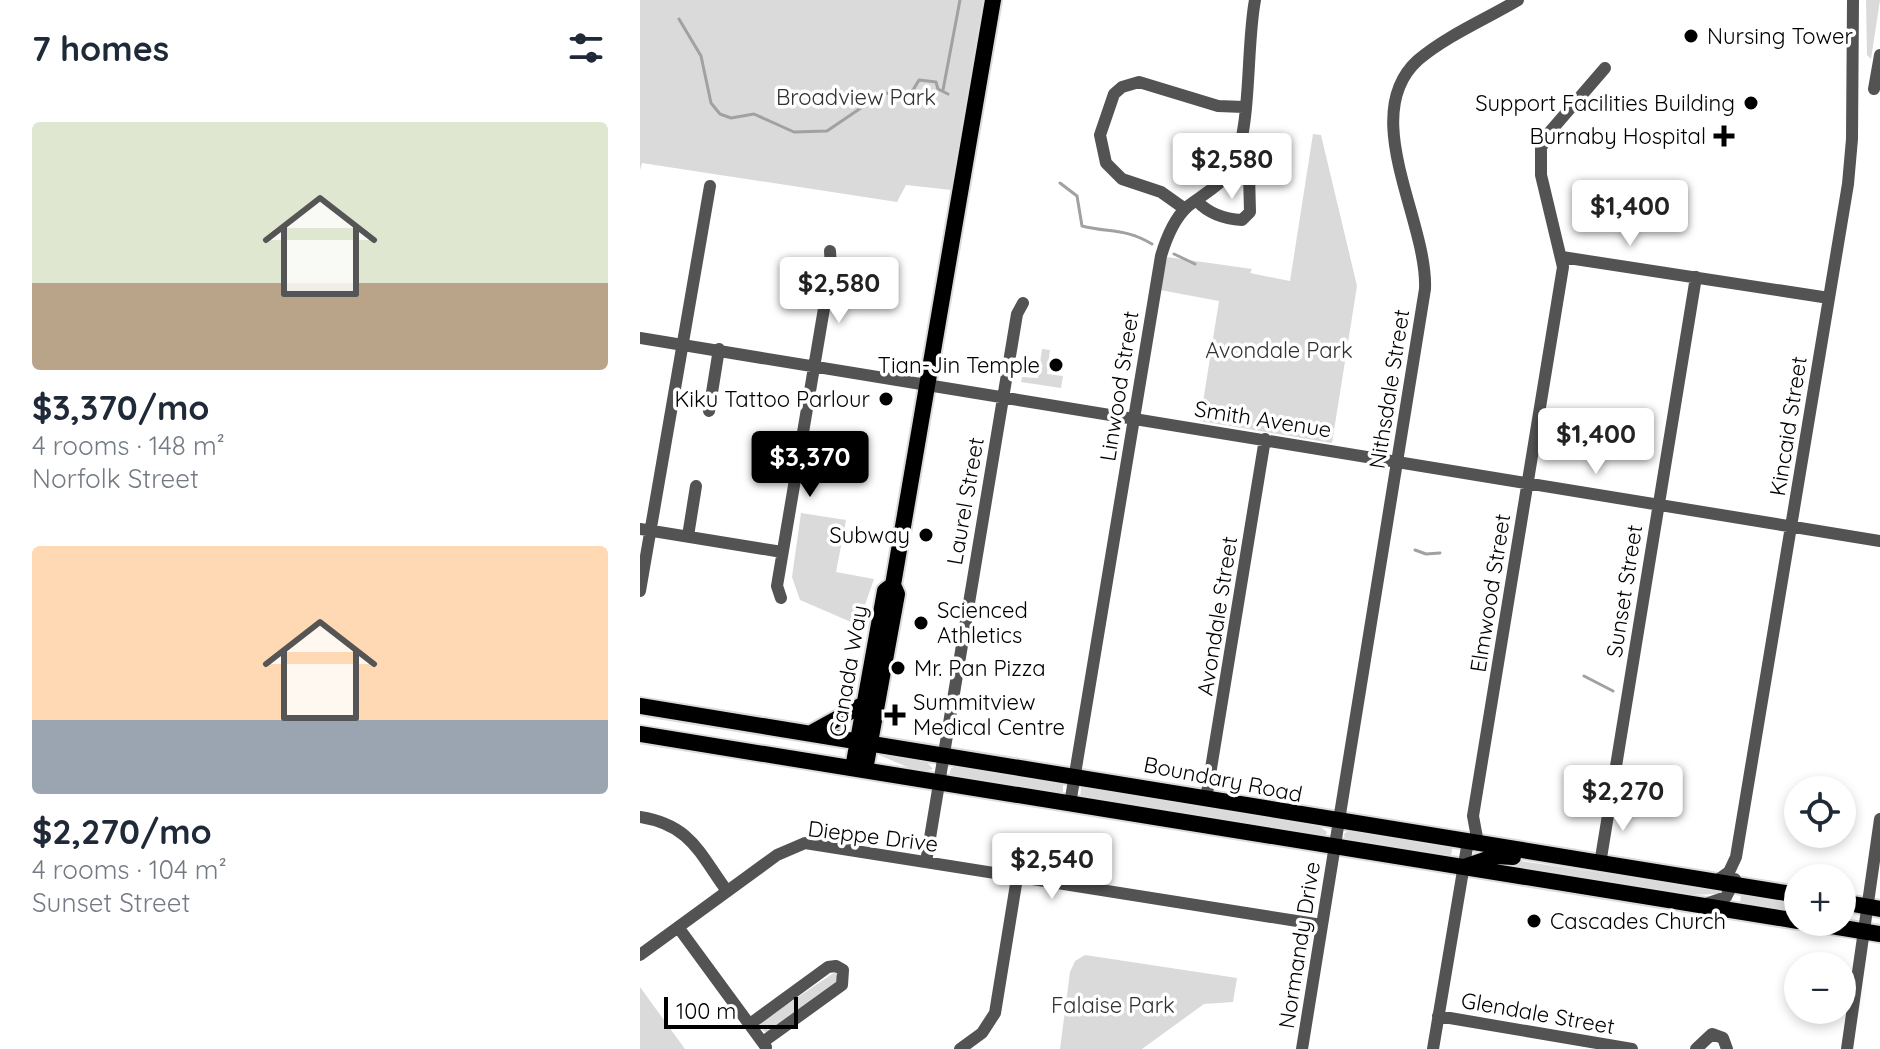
<!DOCTYPE html>
<html lang="en">
<head>
<meta charset="utf-8">
<style>
	:root { --surface:#fff; --page:#f2f2f3; --text:#1f2937; --muted:#747a83; --accent:#000 }
	body { margin:0; font-family:Quicksand,sans-serif; background:var(--page); color:var(--text); height:100vh; display:flex; flex-direction:column; font-size:30px; white-space:nowrap }
	* { box-sizing:border-box; margin:0 }
	p { font-size:26px; color:var(--muted) }
	.icon { flex:none; width:44px; height:44px; fill:none; stroke:currentColor; stroke-width:2; stroke-linecap:round; stroke-linejoin:round }
	.map { position:relative; flex:1; overflow:hidden }
	.sheet { display:flex; flex-direction:column; background:var(--surface); width:640px }
	.sheet>* { flex:none }
	.fabs { position:absolute; left:1144px; top:776px; display:grid; gap:16px }
	.fabs a { display:grid; place-items:center; width:72px; height:72px; border-radius:50%; background:var(--surface); box-shadow:0 4px 12px #0003; font-size:40px }
	.scale { position:absolute; left:24px; bottom:20px; width:134px; box-sizing:border-box; padding-left:8px; border:4px solid #000; border-top:0; font-size:22px; line-height:28px; white-space:nowrap; color:#000; -webkit-text-stroke:6px #fff; paint-order:stroke }
	.price { position:absolute; translate:-50% -68px; padding:0 18px; border-radius:8px; background:#fff; color:#222; font-size:26px; line-height:52px; filter:drop-shadow(0 2px 4px #0008) }
	.price::after { content:''; position:absolute; left:50%; top:48px; width:24px; height:18px; margin-left:-12px; background:inherit; clip-path:polygon(0 0,100% 0,50% 100%) }
	.price.active { background:var(--accent); color:#fff }
	ul { padding:0; list-style:none }
	li { display:grid; align-content:center; gap:16px; height:424px; padding:0 32px }
	li span { display:grid; place-items:center; height:248px; border-radius:8px; color:#555 }
	li>.icon { margin-inline-start:auto }
	span .icon { width:144px; height:144px; fill:#fffc; stroke-width:1 }
	li b { font-size:34px }
	h2 { display:flex; justify-content:space-between; align-items:center; height:96px; padding:0 32px; font-size:34px }
	main { display:flex; flex:1; min-height:0 }
	.map>svg:first-child { display:block }
	.green { fill:#dadada }
	.lines { fill:none; stroke-linecap:round; stroke-linejoin:round }
	.stream { stroke:#a1a1a1; stroke-width:3 }
	.major-casing { stroke:#dbdbdb; stroke-width:20 }
	.minor { stroke:#535353; stroke-width:12 }
	.major { stroke:#000; stroke-width:16 }
	.poi-dot { fill:#000; stroke:#fff; stroke-width:3 }
	.labels { text-anchor:middle; stroke-width:7; stroke-linejoin:round; paint-order:stroke }
	.poi-label { font-size:22px; fill:#000; stroke:#fff; text-anchor:start }
	.park-label { font-size:22px; fill:#313131; stroke:#fff }
	.street-label { font-size:22px; fill:#000; stroke:#fff }
</style>
</head>
<body>
<main>
<section class="sheet">
<h2>7 homes<svg class="icon" aria-label="filters" viewBox="0 0 24 24"><path d="M4 7h16M4 17h16"/><circle cx="9" cy="7" r="2"/><circle cx="15" cy="17" r="2"/></svg></h2>
<ul>
<li><span style="background:linear-gradient(#dfe7d0 65%,#b9a48a 0)"><svg class="icon" aria-label="home" viewBox="0 0 24 24"><path d="M3 11l9-7 9 7M6 9v11h12V9"/></svg></span><div><b>$3,370/mo</b><p>4 rooms · 148 m²</p><p>Norfolk Street</p></div></li>
<li><span style="background:linear-gradient(#ffd9b3 70%,#9aa5b1 0)"><svg class="icon" aria-label="home" viewBox="0 0 24 24"><path d="M3 11l9-7 9 7M6 9v11h12V9"/></svg></span><div><b>$2,270/mo</b><p>4 rooms · 104 m²</p><p>Sunset Street</p></div></li>
</ul>
</section>
<div class="map">
<svg width="1240" height="1049" viewBox="0 0 1240 1049">
	<rect width="100%" height="100%" fill="#fff"/>
	<path class="green" d="M0,0H343L311,190L266,185L257,202L2,163L0,170Z
		M1226,0H1240L1231,59L1227,55Z
		M673,134L681,135L717,286L692,443L560,421L579,301L520,290L527,257L612,269L610,273L650,281Z
		M402,349L410,350L407,374L423,376L421,388L381,382L382,377L398,378Z
		M161,513L206,520L196,572L234,579L218,625L160,600L152,577Z
		M237,754L286,761L293,769L281,773Z
		M319,766L419,779L423,782V793L309,776L311,768Z
		M447,784L678,825L687,832L684,838L440,798L441,788Z
		M709,830L813,846L810,859L705,841L704,834Z
		M874,860L1083,891C1064,906 877,868 842,862Z
		M1101,893L1158,900V916L1100,905Z
		M445,955L597,978L593,1002L564,1004L502,1049H420L430,972L435,961Z
		M195,972L198,980L194,985L127,1033L122,1030L120,1023Z
		M0,987L45,1049H0Z"/>
	<g class="lines">
		<path class="stream" d="M39,19L61,56L71,103L80,114L91,118L114,114L154,132L187,131L243,93L270,95L279,80L296,82L298,89L308,94
			M303,90L320,0
			M420,183L437,196L442,226C470,233 485,228 512,244
			M534,254L555,264
			M775,550L786,554L800,553
			M944,676L973,691"/>
		<defs>
			<path id="major" d="M0,706C387,766 772,833 1158,895
				M173,732L224,704
				M0,734L1158,921
				M213,768L245,591L253,585
				M225,770L257,594L253,585L353,0
				M824,867L856,856L873,857
				M1202,902L1240,909
				M1167,922L1240,934"/>
		</defs>
		<use href="#major" class="major-casing"/>
		<path class="minor" d="M1234,89L1240,55
			M557,201C569,214 584,219 602,220L610,212L609,174L594,164
			M545,209L521,192L482,179L466,163L460,135L474,94L482,87L499,82L578,106L604,107
			M922,257L1189,298
			M0,338L1240,541
			M69,411L79,349
			M0,529L142,552
			M48,536L56,486
			M0,591L70,186
			M141,598L137,586L191,267L190,251
			M566,799L625,439
			M430,804L521,256C526,239 534,219 547,207C562,195 584,184 593,166C612,127 606,47 615,0
			M0,817C51,825 59,853 87,891
			M838,843L833,816L923,267L901,175V148L908,134L965,68
			M286,862L377,314L383,303
			M960,864L1056,277
			M1075,882L1089,872L1096,857L1208,184L1212,139L1213,0
			M1066,904L1086,897L1095,879
			M38,927L126,1047
			M0,955L137,855L165,843L682,925
			M798,1016L992,1049
			M110,1024L188,967L196,966L203,970L202,985L123,1042
			M320,1049L342,1033L355,1013L377,878
			M662,1049L785,289C788,221 717,115 778,60C806,36 846,19 878,0
			M793,1049L828,841
			M1056,1049L1072,1034L1083,1038L1087,1049
			M1207,1049L1240,819"/>
		<use href="#major" class="major"/>
	</g>
	<g class="poi-dot">
		<circle cx="1051" cy="36" r="8"/>
		<circle cx="1111" cy="103" r="8"/>
		<path d="M1080 124h8v8h8v8h-8v8h-8v-8h-8v-8h8z"/>
		<circle cx="416" cy="365" r="8"/>
		<circle cx="246" cy="399" r="8"/>
		<circle cx="286" cy="535" r="8"/>
		<circle cx="281" cy="623" r="8"/>
		<circle cx="258" cy="668" r="8"/>
		<path d="M251 703h8v8h8v8h-8v8h-8v-8h-8v-8h8z"/>
		<circle cx="894" cy="921" r="8"/>
	</g>
	<g class="labels">
		<g class="poi-label">
			<text x="1067" y="44">Nursing Tower</text>
			<text x="1095" y="111" text-anchor="end">Support Facilities Building</text>
			<text x="1066" y="144" text-anchor="end">Burnaby Hospital</text>
			<text x="400" y="373" text-anchor="end">Tian-Jin Temple</text>
			<text x="230" y="407" text-anchor="end">Kiku Tattoo Parlour</text>
			<text x="270" y="543" text-anchor="end">Subway</text>
			<text x="297" y="618">Scienced<tspan x="297" dy="25">Athletics</tspan></text>
			<text x="274" y="676">Mr. Pan Pizza</text>
			<text x="273" y="710">Summitview<tspan x="273" dy="25">Medical Centre</tspan></text>
			<text x="910" y="929">Cascades Church</text>
		</g>
		<g class="park-label">
			<text x="216" y="105">Broadview Park</text>
			<text x="639" y="358">Avondale Park</text>
			<text x="473" y="1013">Falaise Park</text>
		</g>
		<g class="street-label">
			<text transform="translate(479 386) rotate(-81)" y="8">Linwood Street</text>
			<text transform="translate(749 389) rotate(-81)" y="8">Nithsdale Street</text>
			<text transform="translate(623 419) rotate(9)" y="8">Smith Avenue</text>
			<text transform="translate(1148 426) rotate(-81)" y="8">Kincaid Street</text>
			<text transform="translate(325 501) rotate(-80)" y="8">Laurel Street</text>
			<text transform="translate(984 591) rotate(-81)" y="8">Sunset Street</text>
			<text transform="translate(850 593) rotate(-81)" y="8">Elmwood Street</text>
			<text transform="translate(577 616) rotate(-81)" y="8">Avondale Street</text>
			<text transform="translate(208 671) rotate(-80)" y="8">Canada Way</text>
			<text transform="translate(583 779) rotate(11)" y="8">Boundary Road</text>
			<text transform="translate(233 836) rotate(7)" y="8">Dieppe Drive</text>
			<text transform="translate(659 945) rotate(-81)" y="8">Normandy Drive</text>
			<text transform="translate(898 1013) rotate(10)" y="8">Glendale Street</text>
		</g>
	</g>
</svg>
<div class="fabs">
<a><svg class="icon" aria-label="locate" viewBox="0 0 24 24"><circle cx="12" cy="12" r="6"/><path d="M12 2v4M12 18v4M2 12h4M18 12h4"/></svg></a>
<a>+</a>
<a>−</a>
</div>
<div class="scale">100 m</div>
<b class="price" style="left:592px;top:201px">$2,580</b>
<b class="price" style="left:990px;top:248px">$1,400</b>
<b class="price" style="left:199px;top:325px">$2,580</b>
<b class="price" style="left:956px;top:476px">$1,400</b>
<b class="price active" style="left:170px;top:499px">$3,370</b>
<b class="price" style="left:983px;top:833px">$2,270</b>
<b class="price" style="left:412px;top:901px">$2,540</b>
</div>
</main>
</body>
</html>
